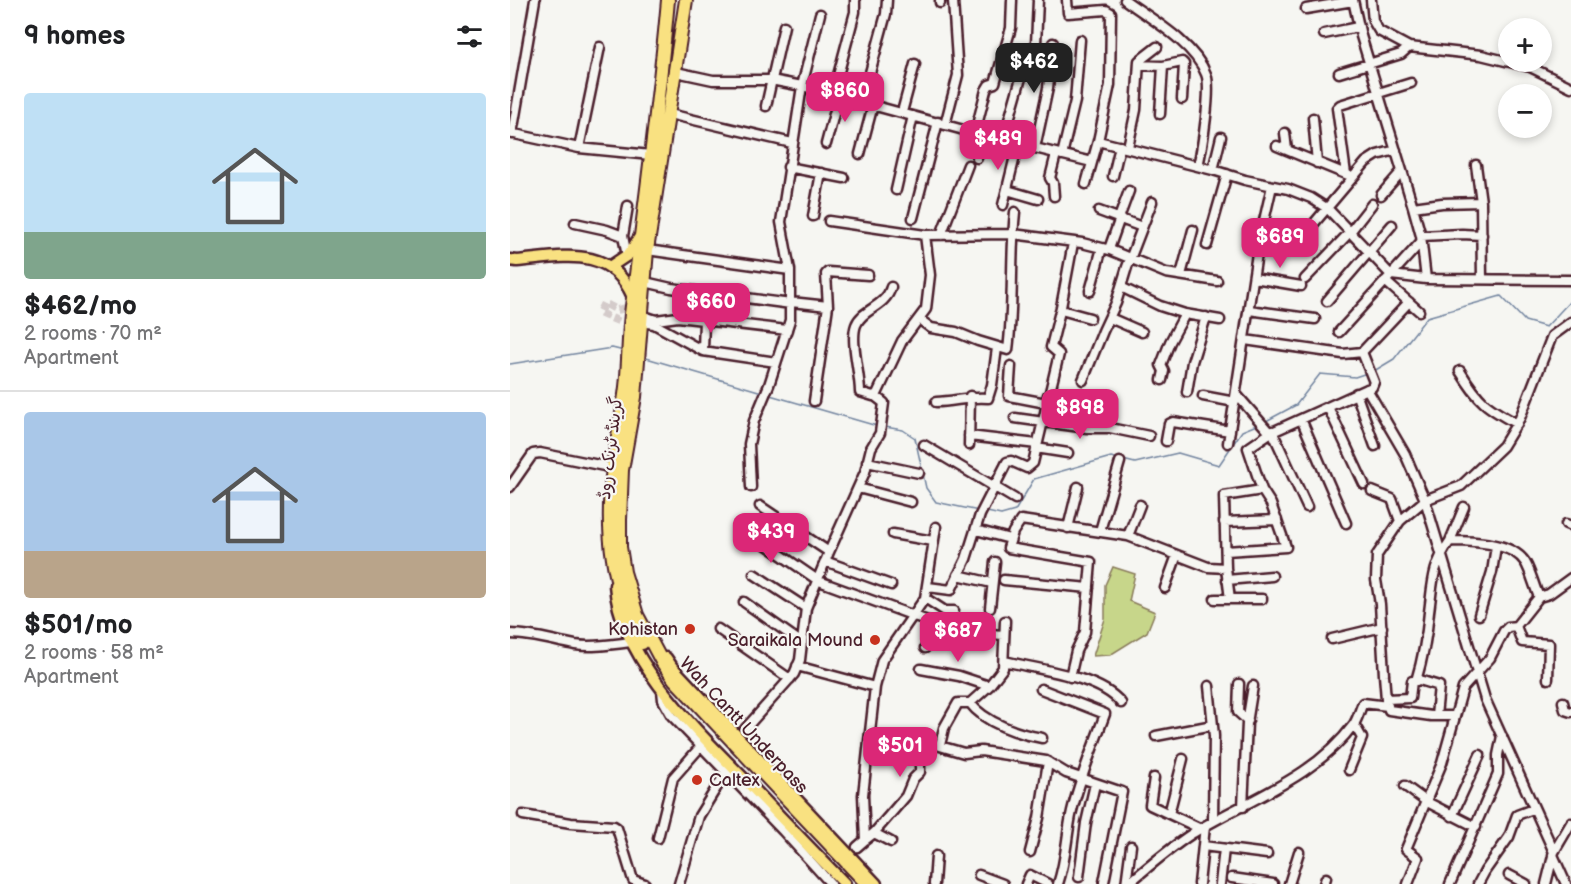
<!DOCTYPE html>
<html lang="en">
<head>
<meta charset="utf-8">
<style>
	:root { --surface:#fff; --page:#f2f2f2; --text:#202124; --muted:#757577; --line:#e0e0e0; --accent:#db2777 }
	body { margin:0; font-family:"Balsamiq Sans","Playpen Sans Arabic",sans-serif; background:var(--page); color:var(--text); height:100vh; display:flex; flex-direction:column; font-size:22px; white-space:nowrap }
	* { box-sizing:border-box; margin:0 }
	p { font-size:20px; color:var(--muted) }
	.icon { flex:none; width:33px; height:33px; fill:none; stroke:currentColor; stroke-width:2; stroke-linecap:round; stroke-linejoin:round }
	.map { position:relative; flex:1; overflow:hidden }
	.sheet { display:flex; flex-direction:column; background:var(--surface); width:510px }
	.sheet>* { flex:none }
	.tools { position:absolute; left:988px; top:18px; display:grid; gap:12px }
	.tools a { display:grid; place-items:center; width:54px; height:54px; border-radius:50%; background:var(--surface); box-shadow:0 3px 9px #0003; font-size:30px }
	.price { position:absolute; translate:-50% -51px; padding:0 14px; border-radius:12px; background:var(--accent); color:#fff; font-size:20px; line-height:39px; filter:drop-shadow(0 2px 3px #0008) }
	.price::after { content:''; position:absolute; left:50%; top:36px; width:18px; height:14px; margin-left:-9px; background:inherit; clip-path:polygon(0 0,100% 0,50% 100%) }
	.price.current { background:#222; color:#fff }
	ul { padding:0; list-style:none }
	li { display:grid; align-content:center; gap:12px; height:318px; padding:0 24px }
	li+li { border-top:2px solid var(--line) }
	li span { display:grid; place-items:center; height:186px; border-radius:6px; color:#555 }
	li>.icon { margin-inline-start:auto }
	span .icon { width:108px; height:108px; fill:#fffc; stroke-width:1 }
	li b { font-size:26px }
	h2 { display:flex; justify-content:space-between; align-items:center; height:72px; padding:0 24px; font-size:26px }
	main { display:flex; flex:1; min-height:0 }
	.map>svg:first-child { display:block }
	.green { fill:#c7d68a; stroke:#887a5a; stroke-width:1.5 }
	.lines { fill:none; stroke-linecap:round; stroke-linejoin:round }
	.stream { stroke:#72849f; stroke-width:1.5 }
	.minor-tunnel { stroke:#d4cbca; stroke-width:8; stroke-dasharray:8 4; stroke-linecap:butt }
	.minor-casing { stroke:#4a1f2b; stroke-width:13 }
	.major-casing { stroke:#4a1f2b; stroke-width:15 }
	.highway-casing { stroke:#4a1f2b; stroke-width:16 }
	.minor { stroke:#f6f6f2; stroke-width:8 }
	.major { stroke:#f9e181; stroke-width:10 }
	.highway { stroke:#f9e181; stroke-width:12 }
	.poi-dot { fill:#c8321e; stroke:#f6f6f2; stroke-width:2 }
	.labels { text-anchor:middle; stroke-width:4.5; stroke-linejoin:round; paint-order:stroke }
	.street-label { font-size:18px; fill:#4a1f2b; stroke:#f6f6f2 }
	.poi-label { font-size:18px; fill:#4a1f2b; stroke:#f6f6f2; text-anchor:end }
</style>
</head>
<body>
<main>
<section class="sheet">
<h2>9 homes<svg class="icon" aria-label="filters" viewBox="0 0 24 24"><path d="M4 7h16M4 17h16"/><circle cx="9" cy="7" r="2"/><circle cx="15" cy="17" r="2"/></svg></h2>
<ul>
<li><span style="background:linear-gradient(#bfe0f5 75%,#7fa58c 0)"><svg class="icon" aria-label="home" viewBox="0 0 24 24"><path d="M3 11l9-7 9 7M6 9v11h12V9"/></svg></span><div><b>$462/mo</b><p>2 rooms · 70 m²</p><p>Apartment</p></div></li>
<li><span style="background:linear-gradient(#a9c7e8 75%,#b9a48a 0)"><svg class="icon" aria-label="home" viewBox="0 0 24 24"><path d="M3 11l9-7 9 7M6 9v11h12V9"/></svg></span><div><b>$501/mo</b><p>2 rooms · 58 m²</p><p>Apartment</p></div></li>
</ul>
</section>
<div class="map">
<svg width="1061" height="884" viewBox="0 0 1061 884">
	<rect width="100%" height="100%" fill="#f6f6f2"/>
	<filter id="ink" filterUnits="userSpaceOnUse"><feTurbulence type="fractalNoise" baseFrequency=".0167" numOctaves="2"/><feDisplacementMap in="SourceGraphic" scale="12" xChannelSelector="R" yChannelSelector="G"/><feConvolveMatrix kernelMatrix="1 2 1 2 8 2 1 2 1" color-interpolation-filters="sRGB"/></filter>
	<g filter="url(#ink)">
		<path class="green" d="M603,567L625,574L619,601L645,612L637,632L600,655L583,656L595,619V585Z"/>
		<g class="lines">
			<path class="stream" d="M133,357L252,392
				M0,364L102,348L114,351
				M864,371L884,359L917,317L991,296L1015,321L1036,327L1061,300
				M260,395L367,426
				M756,421L786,405L810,374L845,377L857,373
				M375,427L393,430L405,438L416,488L426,502L469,511
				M613,460L625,463L668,453L709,465L732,431L749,424
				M477,512L491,515L505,511L524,479L601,457L609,459"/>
			<path class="minor-tunnel" d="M120,326L89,313L94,303L107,310L121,307"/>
			<defs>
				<path id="minor" d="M430,0V3
					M557,0L558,13L596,10L601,13L600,85L588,141L576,184
					M615,0C641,19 684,43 696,74C702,88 692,149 688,166
					M843,0L851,36L903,207L911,236L916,279
					M861,0L863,21L869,31L899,47L971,55L1020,67L1061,87
					M796,9L843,1
					M814,34L848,27
					M526,44L528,0
					M629,65L653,66L672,62L674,64L672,99
					M166,72L203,80H261L292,86L472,135L582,162
					M829,73L891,54L899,47
					M323,94L345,12V0
					M352,102L376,14L377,0
					M256,106L274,26
					M392,112L405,64
					M159,114L282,143
					M650,114L653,66
					M803,118L807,163
					M435,125L448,75L443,1
					M0,133L69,148L141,155
					M465,133L476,90L479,85L485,83L501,28L502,0
					M775,133L777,150
					M2,134L25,0
					M493,141L519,50
					M588,141L703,170L735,180L778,189L801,198L818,209L881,275L916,279L1061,280
					M316,144L329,95
					M767,146L838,175
					M618,147L626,110L629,61L647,47
					M69,148L90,47
					M525,148L538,88L543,43
					M350,154L363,105
					M552,155L565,101L570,40
					M467,158L472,135
					M966,165L971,202L972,279
					M278,167L334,178
					M703,170L711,137
					M836,174L827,108L830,105L901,83
					M603,176L610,146
					M386,190L403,116
					M497,190L528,199
					M871,195L892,171
					M544,196L543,183L540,178L546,154
					M493,205L508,144
					M903,207L932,203L971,202
					M589,211L632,227
					M303,216L311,173
					M403,218L428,122
					M609,218L619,191
					M319,221L415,235L503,234L572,243L600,250L656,273L707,281
					M65,223L97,230L113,236L117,256
					M431,235L458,165
					M113,236L118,206
					M911,236L952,234L972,235
					M697,245L717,174
					M784,247L856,162L867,155L886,150
					M599,249L610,218
					M137,250L280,270
					M671,275L683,230
					M744,278L791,286
					M795,279L840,232L862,204
					M875,281L909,311
					M135,282L161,288L281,304
					M381,287C376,307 352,309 346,325C340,341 350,373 350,392L363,396L367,394L392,341L416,309L420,275L415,235
					M611,287L650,306L675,314L660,342L651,365L654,371L652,380
					M580,291L592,248
					M817,301L882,225
					M281,302L318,306
					M551,310L580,318
					M739,310L805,319
					M675,314L710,320
					M131,315L146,320L168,317L277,330
					M600,318L632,332
					M409,319L421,328L446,332L468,341L498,350C504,304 500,258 505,212
					M130,322L144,324L193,351L266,362
					M829,332L911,242
					M735,340L833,354L852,352L899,302
					M193,351L194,320
					M501,366L499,396L536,403
					M950,371C969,402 976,407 1007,424
					M573,380L593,331L606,303L617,267L642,202
					M857,389L895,454L915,500L975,699L1044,852L1036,884
					M677,392L682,362L696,317
					M846,393L865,446
					M538,395L582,405
					M727,395L760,433
					M693,396L725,402
					M304,401L318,306L316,274L318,272L358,275
					M426,402C444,402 459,396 478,398L482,385L487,348
					M818,407L854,484
					M505,418L577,428H600L639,436
					M791,419L836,523
					M762,431L797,507
					M459,436L527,444
					M656,441L659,424L663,422L720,431
					M718,443L748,247L762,186
					M414,445L505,499
					M459,445L460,396
					M526,448L558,453
					M357,462L409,473
					M0,487L23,454L30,453L94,466L103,469
					M241,487L239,444L244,421L259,385L280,320V270L271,222L292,86L310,14
					M348,488L401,502
					M862,491L882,499L890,521
					M714,522L767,520
					M1056,524L1061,526
					M229,526L309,581L448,632L494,635
					M558,528L568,487
					M466,530L500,539
					M590,531L610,462
					M383,534L423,541
					M618,536L630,505
					M940,541L954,507
					M716,551L776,547L761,504L752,490L738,448L760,433L862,387L864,382L852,352
					M319,552L355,472L361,448L370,433L374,403L365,396
					M315,561L381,585
					M244,574L296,608
					M448,575L482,583
					M494,580L579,588
					M717,580L762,576
					M418,587L441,590L456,559L470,515L497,462L501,461L517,468L523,463L549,354L541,347L551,307L563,243
					M655,588L667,555
					M1029,597L1039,594L1061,578
					M415,598L435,611H444
					M705,599H752
					M720,599L716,568L714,496L752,490
					M234,602L292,643
					M480,608L485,562
					M969,615L982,572L986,546
					M208,629L280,679
					M0,634C23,634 43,641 65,645C84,648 103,644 122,642
					M822,639L872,627
					M415,648L428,625
					M494,661C526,669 590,676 611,703
					M287,666L365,687
					M411,669L449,676L479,686
					M560,677L566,651L575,632L581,562L498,548L503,532L511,520L618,536L698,567L716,568
					M906,679L929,686L926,716
					M729,684L728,712L738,721
					M699,686L704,736L703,821
					M531,689L595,714C583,747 570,778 562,811C556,837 557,857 548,884
					M152,690L153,700L162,716L273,831L321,884
					M876,699L900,698L902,681H906C913,658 917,635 919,612C923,582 922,566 940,541C961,541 1002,542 1015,562C1021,572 1024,586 1029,597L1006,626L1012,642L1039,644L1038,679
					M1053,702L1055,710L1061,712
					M460,703C475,723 509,734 532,738
					M945,716H921L879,710L876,699L874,675L870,604L866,580L867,555L890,521L915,500L951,486L993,446L1010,418L1042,336L1061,322
					M235,729L284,674L290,660L296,608L319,552L250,506
					M646,736L703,725
					M430,745L434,728L448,703H460L479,686L493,668L495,621
					M839,770L852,738L844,724
					M644,778L640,805L691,829
					M895,786L917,802L966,827
					M733,807L737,723L743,686
					M659,814L673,759
					M13,815L61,823L104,826L107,828L123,880L135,884
					M942,816L970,755
					M364,833L381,842
					M148,838L163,778L192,745
					M355,840L364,833L396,796L403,779L410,772V762L423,744L454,753L471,751L536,761L556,773L612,792L594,882
					M693,846L757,854
					M347,847L355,840L353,795L365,687L372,660L415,598L426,527
					M520,852L529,818L538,762
					M1044,852L1061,823
					M1043,855L1056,884
					M469,875L493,884
					M999,875L1016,884
					M569,877L576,823L585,784
					M722,878L763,884
					M169,884L189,816L218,769
					M424,884L426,856
					M516,884L520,875L538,884
					M616,884L621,846
					M618,884C639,866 660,848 683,833C738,799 804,779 844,724C848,718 850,709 853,703L878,706
					M689,884L695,826
					M710,884L714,849
					M779,884L789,852
					M814,884L816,878
					M898,884L908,858L896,849L932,763L953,688L980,658L994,631L998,627L1006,626
					M940,884L988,774V755L992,736
					M968,884L975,871L999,837L1007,815L1023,809"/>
				<path id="major" d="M0,260L7,261C53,257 100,244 123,297
					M101,266L119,254L129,238
					M105,585C110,660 190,734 240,785C271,818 303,851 335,884
					M156,658L162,667L366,884"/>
				<path id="highway" d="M176,0L137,250L125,397L112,470L110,520V547L114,572L127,615L152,662L165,680L357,884
					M132,643C101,588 95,530 103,468C106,441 113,414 116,387C119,360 118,333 122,306C135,204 149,102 158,0"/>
			</defs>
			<use href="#minor" class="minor-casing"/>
			<use href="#major" class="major-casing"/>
			<use href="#highway" class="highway-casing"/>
			<use href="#minor" class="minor"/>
			<use href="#major" class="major"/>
			<use href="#highway" class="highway"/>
		</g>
	</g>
	<g class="poi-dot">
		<circle cx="180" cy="629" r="6"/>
		<circle cx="365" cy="640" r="6"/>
		<circle cx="187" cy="780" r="6"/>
	</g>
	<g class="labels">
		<g class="street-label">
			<text transform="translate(100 448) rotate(-83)" y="6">گرینڈ ٹرنک روڈ</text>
			<text transform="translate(234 725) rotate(47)" y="6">Wah Cantt Underpass</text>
		</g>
		<g class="poi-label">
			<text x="168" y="635">Kohistan</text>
			<text x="353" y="646">Saraikala Mound</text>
			<text x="199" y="786" text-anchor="start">Caltex</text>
		</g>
	</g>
</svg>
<div class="tools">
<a>+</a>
<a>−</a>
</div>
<b class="price current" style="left:524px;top:94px">$462</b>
<b class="price" style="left:335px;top:123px">$860</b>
<b class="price" style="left:488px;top:171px">$489</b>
<b class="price" style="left:770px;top:269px">$689</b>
<b class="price" style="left:201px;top:334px">$660</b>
<b class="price" style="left:570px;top:440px">$898</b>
<b class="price" style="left:261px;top:564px">$439</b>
<b class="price" style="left:448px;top:663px">$687</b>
<b class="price" style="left:390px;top:778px">$501</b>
</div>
</main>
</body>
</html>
